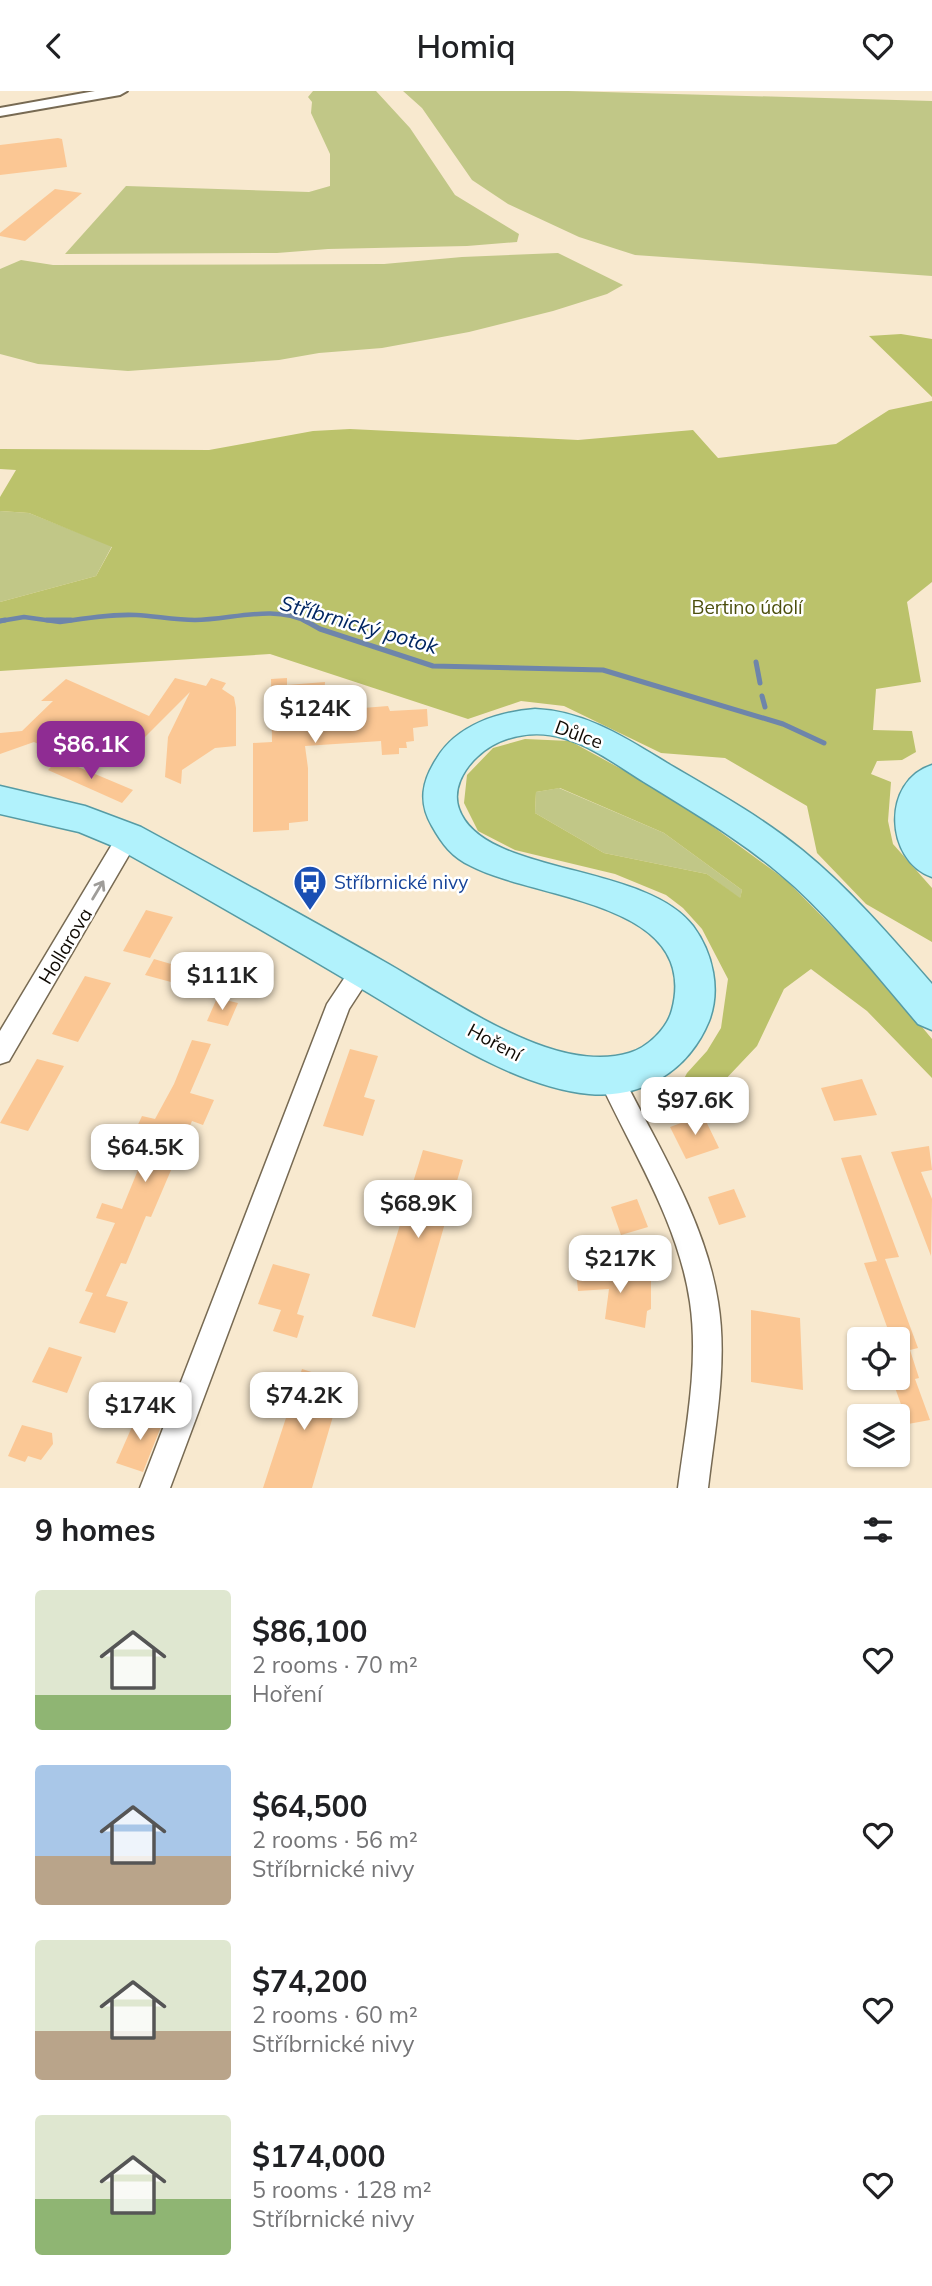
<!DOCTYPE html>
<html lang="en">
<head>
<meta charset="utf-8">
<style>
	:root { --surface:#fff; --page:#f2f2f2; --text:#202124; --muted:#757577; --accent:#8f2c93 }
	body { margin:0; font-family:Mulish,sans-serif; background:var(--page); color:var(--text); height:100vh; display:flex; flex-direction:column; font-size:26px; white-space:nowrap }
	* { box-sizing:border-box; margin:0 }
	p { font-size:23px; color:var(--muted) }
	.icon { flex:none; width:38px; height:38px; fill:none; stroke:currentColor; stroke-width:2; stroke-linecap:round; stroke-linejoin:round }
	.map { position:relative; height:1397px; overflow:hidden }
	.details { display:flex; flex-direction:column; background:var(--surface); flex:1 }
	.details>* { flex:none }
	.controls { position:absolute; left:847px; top:1236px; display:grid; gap:14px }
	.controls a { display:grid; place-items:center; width:63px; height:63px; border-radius:7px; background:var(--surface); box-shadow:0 2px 5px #0004; font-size:35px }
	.price { position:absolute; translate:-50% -60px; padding:0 16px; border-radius:14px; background:#fff; color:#222; font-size:23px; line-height:46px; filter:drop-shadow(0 2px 4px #0008) }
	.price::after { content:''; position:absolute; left:50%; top:42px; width:21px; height:16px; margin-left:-10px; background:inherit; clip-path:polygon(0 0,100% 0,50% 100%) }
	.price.active { background:var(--accent); color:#fff }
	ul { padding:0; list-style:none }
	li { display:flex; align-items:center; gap:21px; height:175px; padding:0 35px }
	li span { display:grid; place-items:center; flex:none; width:196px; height:140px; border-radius:7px; color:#555 }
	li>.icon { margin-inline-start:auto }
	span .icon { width:84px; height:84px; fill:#fffc; stroke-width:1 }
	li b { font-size:30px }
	h2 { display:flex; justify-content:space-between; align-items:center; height:84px; padding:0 35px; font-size:30px }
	header { display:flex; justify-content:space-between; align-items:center; height:91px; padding:0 35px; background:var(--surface); font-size:32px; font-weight:600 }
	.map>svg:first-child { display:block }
	.green { fill:#c1c787 }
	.forest { fill:#bbc26b; fill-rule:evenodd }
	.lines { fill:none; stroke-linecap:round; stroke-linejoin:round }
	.stream-far1 { stroke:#6e85aa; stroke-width:4.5 }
	.stream { stroke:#6e85aa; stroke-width:5 }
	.building { fill:#fbc794 }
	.minor-casing { stroke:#776a53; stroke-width:3 }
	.tertiary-casing { stroke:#776a53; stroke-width:4 }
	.primary-casing { stroke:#569ba4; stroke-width:3 }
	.minor { fill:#fff; fill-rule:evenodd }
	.tertiary { fill:#fff; fill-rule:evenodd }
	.primary { fill:#b1f2fc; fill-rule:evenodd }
	.oneway { stroke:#9f9d9a }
	.labels { text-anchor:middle; stroke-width:5; stroke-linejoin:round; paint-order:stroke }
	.park-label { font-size:19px; fill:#4c4f0d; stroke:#fff }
	.street-label { font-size:19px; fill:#0f0a03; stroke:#fff }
	.transit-label { font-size:19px; fill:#164399; stroke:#fff; text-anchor:start }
	.water-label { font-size:21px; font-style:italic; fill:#022763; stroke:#fff }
</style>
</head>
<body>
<header><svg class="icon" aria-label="back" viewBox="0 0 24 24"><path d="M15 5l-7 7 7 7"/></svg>Homiq<svg class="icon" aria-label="heart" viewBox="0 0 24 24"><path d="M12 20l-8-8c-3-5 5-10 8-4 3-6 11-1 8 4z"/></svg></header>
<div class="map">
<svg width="932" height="1397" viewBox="0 0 932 1397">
	<rect width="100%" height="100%" fill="#f8e9cf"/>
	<path class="green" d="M313,0H376L410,37L455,104L519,143L517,151L467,155L328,158L277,162L65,163L126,95L309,101L330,95V63L311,22L312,11L308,6Z
		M403,0H568L932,10V185L635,164L579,146L508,113L472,89L422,17Z
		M558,162L623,194L607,203L553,220L469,241L382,257L319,262L279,269L128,280L38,273L0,263V178L21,169L53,174L384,173L462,166Z
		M0,420L29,422L112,455L96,485L0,511Z
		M559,697L664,742L742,799L740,808L707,783L604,762L535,722L536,701Z"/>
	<path class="forest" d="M901,243L932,248V306L869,245Z
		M932,310V491L907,511L921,591L876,598L873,639L912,640L916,661L902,669L877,670L871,683L891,691L888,730L893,753L932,797V851L866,813L817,762L807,715L725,667L661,662L564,615L521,610L468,628L270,563L0,580V511L96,485L112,456L29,422L0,420V406L16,379L0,378V358L209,359L313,340L350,338L578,349L693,339L718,367L836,353L889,319Z
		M525,648L570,650L636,686L704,729L786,789L874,878L932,948V987L867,920L811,878L784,898L757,955L704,1011L668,1018L687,982L707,960L721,937L728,888L702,838L683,817L666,804L615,783L515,759L478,740L464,712L467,684L493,657ZM560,697L664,742L742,799L740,807L707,783L604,762L535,722L536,701Z"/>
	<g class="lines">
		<path class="stream-far1" d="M0,530L24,526L60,531
			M60,531C85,527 111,523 136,524C155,525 175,529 195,529C230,529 275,513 307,531"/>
		<path class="stream" d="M47,529H71
			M304,529L320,538L433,575L603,579L783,633L824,652
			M0,530L5,529
			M756,571L760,592
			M762,605L765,616"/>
	</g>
	<path class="building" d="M58,47L62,48L67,76L0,84V54Z
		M55,98L82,102L25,150L0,145V142Z
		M175,587L206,595L211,587L226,592L222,598L234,606L236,617V655L215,657L182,679L181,693L165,686L168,646L190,601L124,667L79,646L62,664L34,651L0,663V642L22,640L53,610H41L66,588L149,625Z
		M287,587V594L325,591L324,607L364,608L363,617L388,615L390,620L427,618L428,635L413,637L414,650L406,651L407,657H399V663L382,664L381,650L305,655L308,677V730L289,732V739L253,741V652L272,651L271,588Z
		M59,668L95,683L133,699L122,712L48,679Z
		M146,819L173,826L150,867L123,860Z
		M154,868L171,873L206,883L197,898L145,884Z
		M85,885L111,892L78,951L52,943Z
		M217,907L238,912L228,935L207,930Z
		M192,949L211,953L190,1002L214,1009L203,1034L192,1030L151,1126L146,1125L126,1173L121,1172L106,1205L128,1211L115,1242L79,1232L93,1202L85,1200L115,1132L96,1127L102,1112L122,1118L138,1079L119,1074L142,1025L155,1028L174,993Z
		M350,958L378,965L364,1006L375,1009L363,1045L323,1035Z
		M37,968L64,975L28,1040L0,1032Z
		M862,988L877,1024L834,1030L821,997Z
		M703,1024L719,1057L686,1068L670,1036Z
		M929,1055L932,1079L921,1081L932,1108L931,1165L891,1061Z
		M423,1059L463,1069L415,1237L372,1225Z
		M861,1064L899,1166L885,1168L918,1257L910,1259L919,1287L915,1288L930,1329L908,1333L893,1291H898V1246L891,1247L864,1172L877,1170L841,1067Z
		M734,1098L746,1126L719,1134L708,1106Z
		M637,1108L648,1136L621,1144L611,1116Z
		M273,1173L310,1183L297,1223L304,1225L297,1247L273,1240L281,1219L258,1213Z
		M576,1179H606L651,1188V1218L647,1220L645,1237L605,1228L609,1198L578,1200Z
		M751,1219L800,1227L803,1299L751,1291Z
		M49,1256L82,1266L67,1302L32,1291Z
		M302,1278L343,1291L312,1397H263Z
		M139,1320L164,1328L143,1381L116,1372Z
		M22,1334L52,1342L53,1353L41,1369L28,1365L25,1371L8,1365Z"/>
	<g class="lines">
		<defs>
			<path id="minor" d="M128,737L136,740L139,746L136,752L9,970L0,973V940L120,740Z
				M363,868L371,871L375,878L349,918L170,1397H140L327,913L355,871Z
				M609,973L618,976C655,1051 705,1127 718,1211C728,1272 715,1336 708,1397H678C686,1336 699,1272 690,1211C678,1129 630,1057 597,984L600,976Z"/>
			<path id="tertiary" d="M95,0H127L120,4L0,25V17Z"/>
			<path id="primary" d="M535,618C585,620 626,647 667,672C713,699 760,725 802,759C850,798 891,846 932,893V939L918,933C878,886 840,838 795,796C749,754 696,723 644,691C618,675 592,655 563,647C533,638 499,645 477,666C463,679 452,699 459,718C483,785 644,771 693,835C713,862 721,899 709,930C689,979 643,1008 589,1003C509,995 424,934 355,894C276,847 196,801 115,756L79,741L0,723V695L85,715L141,736C222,780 304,825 385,871C434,899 492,938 545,956C571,965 603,970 629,962C647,957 667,938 672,919C701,810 536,809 471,775C452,766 442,753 432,735C418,711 422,690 437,667C457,634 498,621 535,618Z
				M932,674V786C885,770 881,690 932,674Z"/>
		</defs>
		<use href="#minor" class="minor-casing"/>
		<use href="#tertiary" class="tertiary-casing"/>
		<use href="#primary" class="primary-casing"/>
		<use href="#minor" class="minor"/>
		<use href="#tertiary" class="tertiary"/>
		<use href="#primary" class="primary"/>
	</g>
	<defs><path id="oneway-shaft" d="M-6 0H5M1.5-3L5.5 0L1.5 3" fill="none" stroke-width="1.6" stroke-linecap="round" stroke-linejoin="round" transform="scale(1.75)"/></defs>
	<use class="oneway" href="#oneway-shaft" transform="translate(98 799) rotate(-59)"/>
	<defs>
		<symbol id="bus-pin" viewBox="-11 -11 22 30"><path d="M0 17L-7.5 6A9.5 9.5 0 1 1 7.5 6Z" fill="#1a4fb4" stroke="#fff"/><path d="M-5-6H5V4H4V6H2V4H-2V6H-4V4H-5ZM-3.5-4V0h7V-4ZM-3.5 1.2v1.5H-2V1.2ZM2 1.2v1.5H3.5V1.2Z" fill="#fff"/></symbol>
	</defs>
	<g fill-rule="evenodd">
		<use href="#bus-pin" x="291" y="772" width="38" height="52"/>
	</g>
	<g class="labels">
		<g class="park-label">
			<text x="747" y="523">Bertino údolí</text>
		</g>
		<g class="street-label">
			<text transform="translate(579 643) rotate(20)" y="7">Důlce</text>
			<text transform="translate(65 855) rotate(-59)" y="7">Hollarova</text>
			<text transform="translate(495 951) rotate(28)" y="7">Hoření</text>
		</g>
		<g class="transit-label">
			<text x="334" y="798">Stříbrnické nivy</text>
		</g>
		<g class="water-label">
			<text transform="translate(359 534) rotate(16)" y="7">Stříbrnický potok</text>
		</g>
	</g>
</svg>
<div class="controls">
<a><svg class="icon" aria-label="locate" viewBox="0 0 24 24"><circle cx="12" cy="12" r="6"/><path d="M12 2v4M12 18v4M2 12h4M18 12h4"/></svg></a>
<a><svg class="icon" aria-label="layers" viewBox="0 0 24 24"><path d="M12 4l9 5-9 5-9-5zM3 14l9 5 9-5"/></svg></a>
</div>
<b class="price" style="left:315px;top:654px">$124K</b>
<b class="price active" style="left:91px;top:690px">$86.1K</b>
<b class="price" style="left:222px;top:921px">$111K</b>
<b class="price" style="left:695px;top:1046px">$97.6K</b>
<b class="price" style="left:145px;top:1093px">$64.5K</b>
<b class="price" style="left:418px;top:1149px">$68.9K</b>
<b class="price" style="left:620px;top:1204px">$217K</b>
<b class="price" style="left:304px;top:1341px">$74.2K</b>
<b class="price" style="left:140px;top:1351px">$174K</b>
</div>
<section class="details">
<h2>9 homes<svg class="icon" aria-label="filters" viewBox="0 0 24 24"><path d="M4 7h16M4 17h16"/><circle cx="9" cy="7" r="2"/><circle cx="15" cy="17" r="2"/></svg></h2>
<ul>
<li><span style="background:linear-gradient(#dfe7d0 75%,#8fb573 0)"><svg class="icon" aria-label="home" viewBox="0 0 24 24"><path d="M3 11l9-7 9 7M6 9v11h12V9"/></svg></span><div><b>$86,100</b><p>2 rooms · 70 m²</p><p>Hoření</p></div><svg class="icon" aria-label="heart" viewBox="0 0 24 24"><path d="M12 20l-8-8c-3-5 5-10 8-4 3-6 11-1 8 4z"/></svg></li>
<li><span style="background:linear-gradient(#a9c7e8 65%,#b9a48a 0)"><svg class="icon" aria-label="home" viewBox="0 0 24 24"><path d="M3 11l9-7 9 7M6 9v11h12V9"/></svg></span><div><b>$64,500</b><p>2 rooms · 56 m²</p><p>Stříbrnické nivy</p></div><svg class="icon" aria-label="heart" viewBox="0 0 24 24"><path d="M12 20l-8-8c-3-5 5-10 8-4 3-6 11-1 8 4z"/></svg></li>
<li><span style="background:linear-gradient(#dfe7d0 65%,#b9a48a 0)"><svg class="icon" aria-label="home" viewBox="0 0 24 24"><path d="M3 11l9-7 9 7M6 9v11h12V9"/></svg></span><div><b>$74,200</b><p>2 rooms · 60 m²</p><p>Stříbrnické nivy</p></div><svg class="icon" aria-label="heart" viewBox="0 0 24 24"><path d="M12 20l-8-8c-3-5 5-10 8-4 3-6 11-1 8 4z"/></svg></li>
<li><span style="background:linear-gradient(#dfe7d0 60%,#8fb573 0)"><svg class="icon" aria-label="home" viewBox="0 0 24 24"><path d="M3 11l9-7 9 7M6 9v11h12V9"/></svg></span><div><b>$174,000</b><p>5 rooms · 128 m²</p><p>Stříbrnické nivy</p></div><svg class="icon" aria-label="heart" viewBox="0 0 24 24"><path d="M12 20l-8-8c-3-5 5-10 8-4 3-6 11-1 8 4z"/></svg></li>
</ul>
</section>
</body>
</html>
